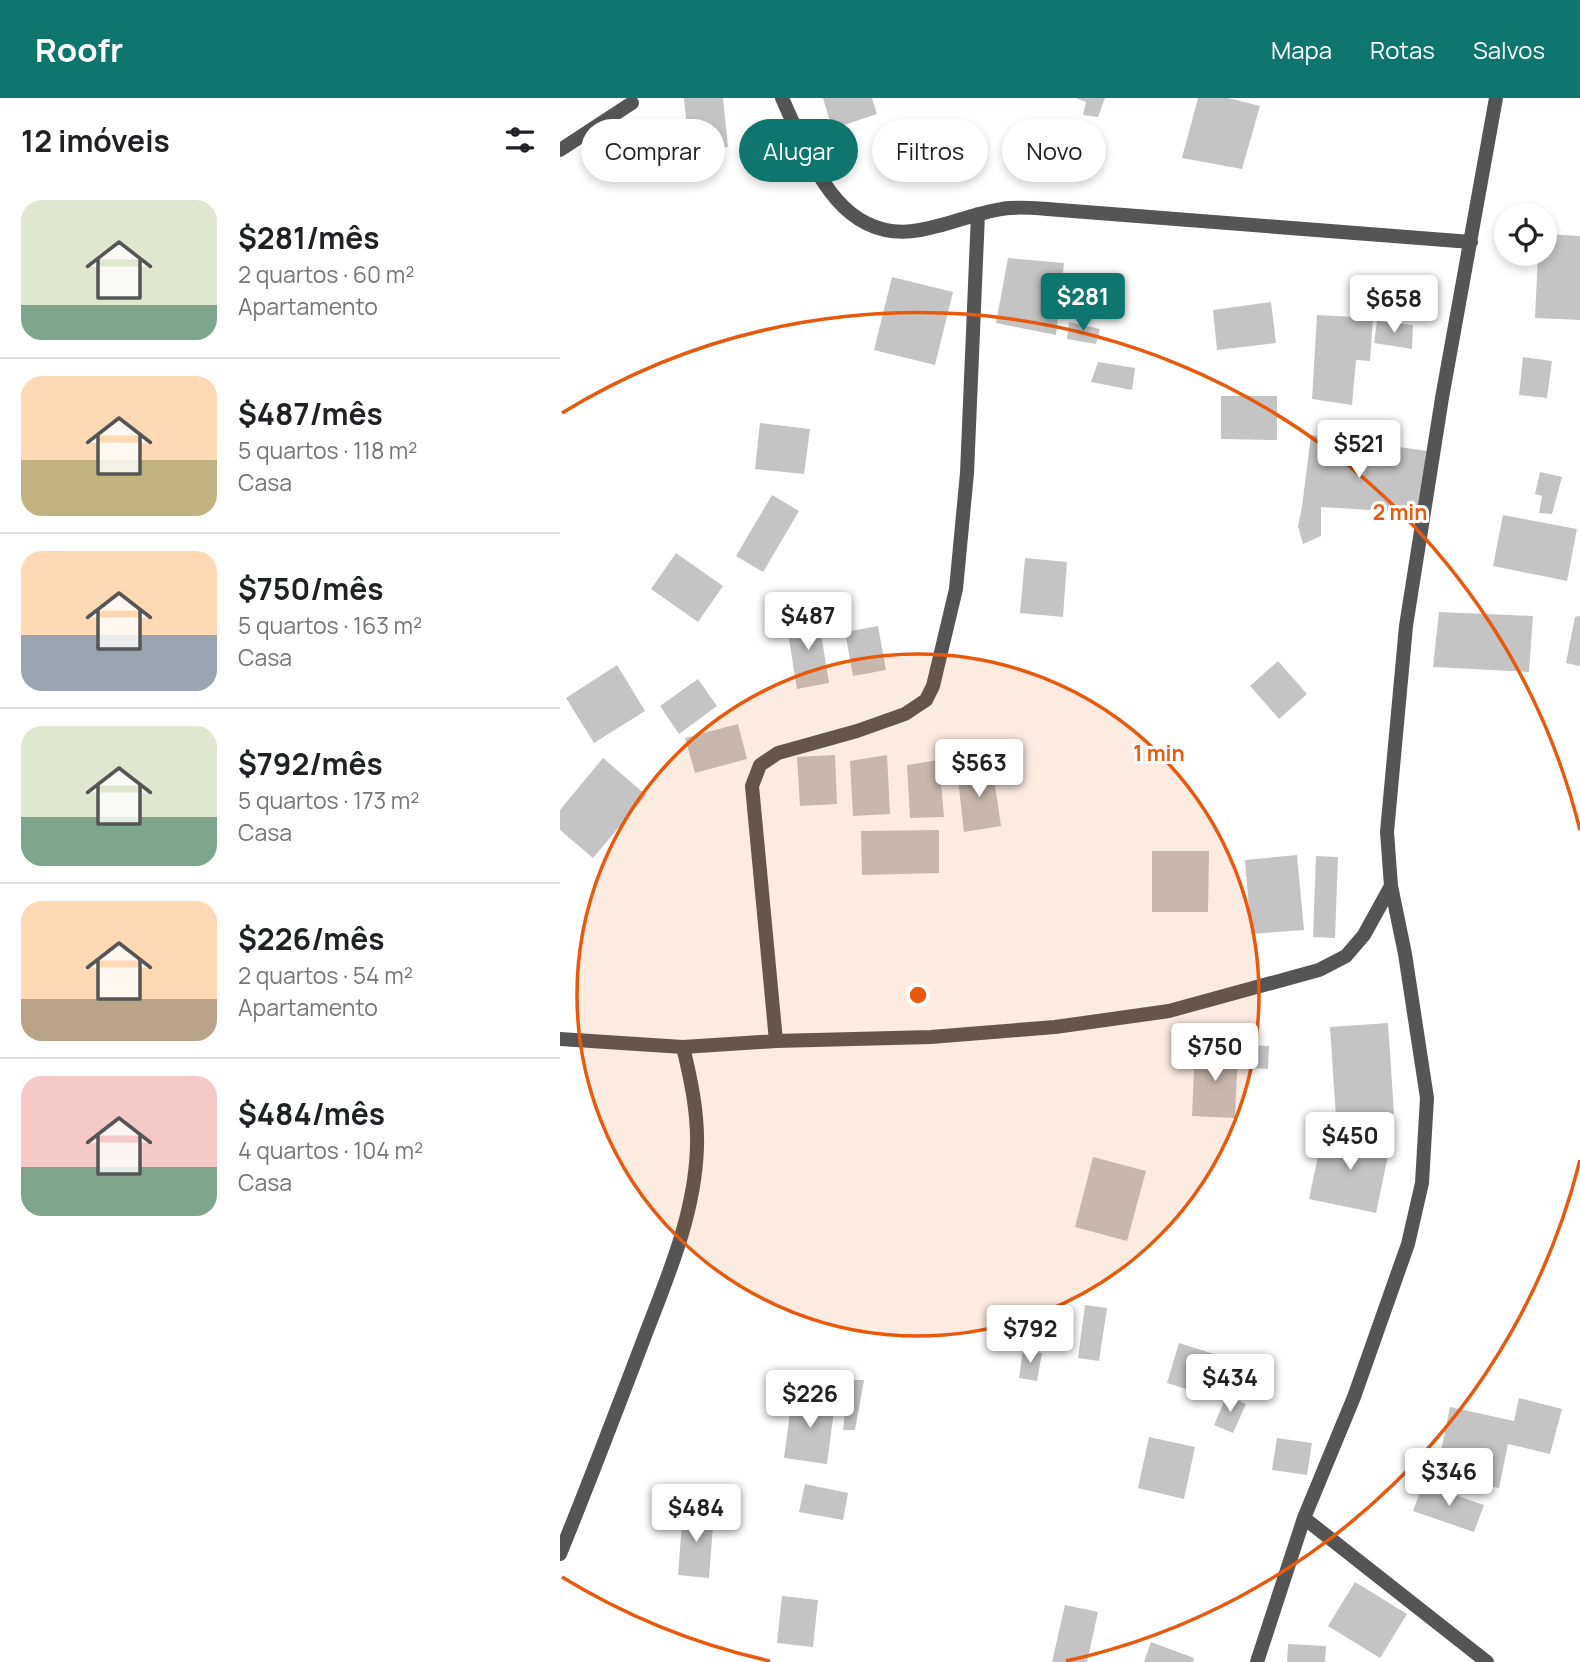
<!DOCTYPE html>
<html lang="pt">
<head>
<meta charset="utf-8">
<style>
	:root { --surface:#fff; --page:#f6f6f6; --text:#202124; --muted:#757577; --line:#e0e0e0; --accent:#0f766e }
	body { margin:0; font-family:Manrope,sans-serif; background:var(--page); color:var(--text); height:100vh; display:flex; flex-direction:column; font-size:26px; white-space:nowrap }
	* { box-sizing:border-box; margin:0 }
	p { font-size:23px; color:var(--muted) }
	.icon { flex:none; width:38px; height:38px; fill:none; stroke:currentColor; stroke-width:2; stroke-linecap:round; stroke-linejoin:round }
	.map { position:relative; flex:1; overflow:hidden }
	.details { display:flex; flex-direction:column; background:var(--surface); width:560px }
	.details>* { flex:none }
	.top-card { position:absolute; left:21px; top:21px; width:665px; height:63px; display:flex; gap:14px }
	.controls { position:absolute; left:934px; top:105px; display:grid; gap:14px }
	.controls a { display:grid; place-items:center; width:63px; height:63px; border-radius:50%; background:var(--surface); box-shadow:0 4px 10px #0003; font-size:35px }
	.price { position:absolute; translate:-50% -60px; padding:0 16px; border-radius:7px; background:#fff; color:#222; font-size:23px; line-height:46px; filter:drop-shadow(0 2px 4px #0008) }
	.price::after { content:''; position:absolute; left:50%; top:42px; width:21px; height:16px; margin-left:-10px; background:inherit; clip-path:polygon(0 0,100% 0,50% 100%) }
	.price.active { background:var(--accent); color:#fff }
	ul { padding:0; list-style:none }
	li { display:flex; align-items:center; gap:21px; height:175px; padding:0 21px }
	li+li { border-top:2px solid var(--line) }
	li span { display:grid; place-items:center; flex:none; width:196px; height:140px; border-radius:21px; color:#555 }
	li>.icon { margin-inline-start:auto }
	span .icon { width:84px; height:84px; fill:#fffc; stroke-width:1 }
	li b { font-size:30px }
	h2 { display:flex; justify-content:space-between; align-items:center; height:84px; padding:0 21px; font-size:30px }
	.tag { padding:0 24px; border-radius:32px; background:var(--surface); box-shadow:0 4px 10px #0003; font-size:24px; line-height:63px }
	.tag.active { background:var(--accent); color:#fff }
	header { display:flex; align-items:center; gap:42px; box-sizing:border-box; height:98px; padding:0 35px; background:var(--accent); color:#fff }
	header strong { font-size:33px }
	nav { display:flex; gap:38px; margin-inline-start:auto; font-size:24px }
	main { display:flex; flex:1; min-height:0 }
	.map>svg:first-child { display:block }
	.building { fill:#c4c4c4 }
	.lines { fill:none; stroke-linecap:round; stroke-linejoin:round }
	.street { stroke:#555; stroke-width:14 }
	.ring { fill:none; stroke:#e8590c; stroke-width:3.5 }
	.centre { fill:#e8590c; stroke:#fff; stroke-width:3.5 }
	.ring-label { font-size:21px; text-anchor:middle; font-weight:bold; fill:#e8590c; stroke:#fff; stroke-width:6; stroke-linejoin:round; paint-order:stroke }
</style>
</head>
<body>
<header>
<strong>Roofr</strong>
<nav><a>Mapa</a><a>Rotas</a><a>Salvos</a></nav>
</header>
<main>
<section class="details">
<h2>12 imóveis<svg class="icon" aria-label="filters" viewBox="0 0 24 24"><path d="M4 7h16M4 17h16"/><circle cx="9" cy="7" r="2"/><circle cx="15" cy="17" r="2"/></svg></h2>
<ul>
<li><span style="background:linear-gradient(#dfe7d0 75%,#7fa58c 0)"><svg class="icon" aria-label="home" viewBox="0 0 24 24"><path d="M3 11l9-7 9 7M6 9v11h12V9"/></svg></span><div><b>$281/mês</b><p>2 quartos · 60 m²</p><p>Apartamento</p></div></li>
<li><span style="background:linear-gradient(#ffd9b3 60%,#c2b280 0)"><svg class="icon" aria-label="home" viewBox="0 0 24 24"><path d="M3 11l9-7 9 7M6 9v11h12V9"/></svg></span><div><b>$487/mês</b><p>5 quartos · 118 m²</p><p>Casa</p></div></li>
<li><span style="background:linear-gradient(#ffd9b3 60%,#9aa5b1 0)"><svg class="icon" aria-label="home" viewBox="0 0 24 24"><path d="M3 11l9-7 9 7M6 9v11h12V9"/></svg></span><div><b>$750/mês</b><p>5 quartos · 163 m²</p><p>Casa</p></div></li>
<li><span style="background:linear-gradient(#dfe7d0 65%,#7fa58c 0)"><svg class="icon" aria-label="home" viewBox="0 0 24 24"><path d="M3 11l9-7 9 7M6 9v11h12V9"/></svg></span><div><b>$792/mês</b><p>5 quartos · 173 m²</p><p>Casa</p></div></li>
<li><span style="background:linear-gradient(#ffd9b3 70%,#b9a48a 0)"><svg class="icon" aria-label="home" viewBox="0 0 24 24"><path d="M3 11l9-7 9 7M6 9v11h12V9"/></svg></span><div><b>$226/mês</b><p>2 quartos · 54 m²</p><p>Apartamento</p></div></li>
<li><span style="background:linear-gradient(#f6c9c9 65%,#7fa58c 0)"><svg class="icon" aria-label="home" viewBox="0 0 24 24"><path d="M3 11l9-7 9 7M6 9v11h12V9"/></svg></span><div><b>$484/mês</b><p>4 quartos · 104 m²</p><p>Casa</p></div></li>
</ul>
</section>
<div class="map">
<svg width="1020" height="1564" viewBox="0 0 1020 1564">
	<rect width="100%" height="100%" fill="#fff"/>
	<path class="building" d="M124,0H163L168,49L129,53Z
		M263,0H312L317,16L272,31Z
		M516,0H545L538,19L523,17L526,4Z
		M638,0H668L700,8L682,71L622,60Z
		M985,136L1020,138V222L975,220L978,156H985Z
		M448,160L504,165L496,237L436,225Z
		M332,179L393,194L375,267L314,252Z
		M711,204L716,245L657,252L653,212Z
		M757,217L813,220L810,263L796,262L792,307L752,301Z
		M817,223L853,227L852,251L814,245Z
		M509,224L540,231L536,246L507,241Z
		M963,259L992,263L987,300L959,297Z
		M538,264L575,270L572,292L531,284Z
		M661,298H717V342L661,341Z
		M200,325L250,331L244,376L195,371Z
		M751,337L868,353L858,415L761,409V438L743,446L738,428L742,409Z
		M980,374L1002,379L992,416L979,415L982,398L975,396Z
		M212,397L239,413L203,474L176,458Z
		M943,417L1017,431L1007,483L933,468Z
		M116,455L163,488L138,524L91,491Z
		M465,460L507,464L503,519L460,515Z
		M879,514L973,518L969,574L873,569Z
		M258,517L269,585L237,591L226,523Z
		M1020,518V568L1006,565L1015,519Z
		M318,528L326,572L293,578L285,534Z
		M718,563L747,596L719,621L690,588Z
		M57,567L85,613L34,645L6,600Z
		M138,581L157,608L119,636L100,608Z
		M178,626L187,661L135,675L125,640Z
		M275,657L277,706L240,708L237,659Z
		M327,657L330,716L293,718L290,663Z
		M43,660L86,697L33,760L0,732V712Z
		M379,662L384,719L350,720L347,667Z
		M432,667L441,728L404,734L397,673Z
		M379,732V775L302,777L301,733Z
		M592,753H649L648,814H592Z
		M737,757L744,832L691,836L685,762Z
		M756,758L778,759L775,840L753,839Z
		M828,925L834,1016L776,1020L770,929Z
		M693,947L709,948L708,971L691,970Z
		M635,949L678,952L675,1020L632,1018Z
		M763,1034L830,1048L816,1115L749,1101Z
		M533,1059L586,1073L567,1143L515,1129Z
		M525,1207L547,1210L539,1263L518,1260Z
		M619,1245L654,1256L642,1296L607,1285Z
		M463,1252L482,1255L477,1283L459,1280Z
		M289,1282H304L295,1332H283Z
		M667,1297L686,1306L673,1335L654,1327Z
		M232,1299L275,1305L267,1366L224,1360Z
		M959,1300L1002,1311L990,1356L948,1346L939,1390L876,1378L890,1309L954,1323Z
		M589,1339L635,1349L624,1401L578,1390Z
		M717,1340L752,1345L747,1377L712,1372Z
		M245,1386L288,1395L283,1422L239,1414Z
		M863,1386L924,1407L914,1434L853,1413Z
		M123,1412L154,1415L149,1480L118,1477Z
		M795,1484L847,1516L820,1560L768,1528Z
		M222,1498L258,1502L253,1549L217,1545Z
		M505,1507L538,1514L527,1564H492Z
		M591,1544L634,1560L633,1564H584Z
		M728,1546L766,1548L765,1564H727Z"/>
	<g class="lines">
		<path class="street" d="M222,0C249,59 278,147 360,132C390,127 419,113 449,110C461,109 475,110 487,111L911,144
			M0,52L72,5
			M0,941L123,949L216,943L371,939L495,929L609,913L759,872L786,858L804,837L831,788L827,734L846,528L882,300L936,0
			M216,943L192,688L200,667L218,655L297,633L345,616L366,602L373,588L396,491L407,375L418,116
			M744,1420L927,1564
			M0,1456C29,1385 56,1314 83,1243C107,1180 135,1117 137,1049C138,1015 131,982 123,949
			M697,1564L744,1420L794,1299L848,1146L862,1085L867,1000L845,856L831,788"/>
	</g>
	<circle cx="358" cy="897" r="341" fill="#e8590c" fill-opacity=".12"/>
	<g class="ring">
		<circle cx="358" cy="897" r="341"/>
		<path d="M1020 1062A682 682 0 0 1 506 1563M210 1563A682 682 0 0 1 2 1479M2 315A682 682 0 0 1 1020 732"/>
	</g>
	<circle cx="358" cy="897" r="10" class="centre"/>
	<g class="ring-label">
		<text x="840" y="422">2 min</text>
		<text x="599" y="663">1 min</text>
	</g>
</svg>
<div class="controls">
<a><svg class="icon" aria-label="locate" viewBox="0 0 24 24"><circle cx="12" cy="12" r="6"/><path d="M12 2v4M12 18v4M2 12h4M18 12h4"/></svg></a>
</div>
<b class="price active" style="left:523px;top:235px">$281</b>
<b class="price" style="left:834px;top:237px">$658</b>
<b class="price" style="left:799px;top:382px">$521</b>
<b class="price" style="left:248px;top:554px">$487</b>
<b class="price" style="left:419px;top:701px">$563</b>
<b class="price" style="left:655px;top:985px">$750</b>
<b class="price" style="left:790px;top:1074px">$450</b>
<b class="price" style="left:470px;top:1267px">$792</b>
<b class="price" style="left:670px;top:1316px">$434</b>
<b class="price" style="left:250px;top:1332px">$226</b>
<b class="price" style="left:889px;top:1410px">$346</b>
<b class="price" style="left:136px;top:1446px">$484</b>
<div class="top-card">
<a class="tag">Comprar</a>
<a class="tag active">Alugar</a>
<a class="tag">Filtros</a>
<a class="tag">Novo</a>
</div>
</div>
</main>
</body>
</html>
